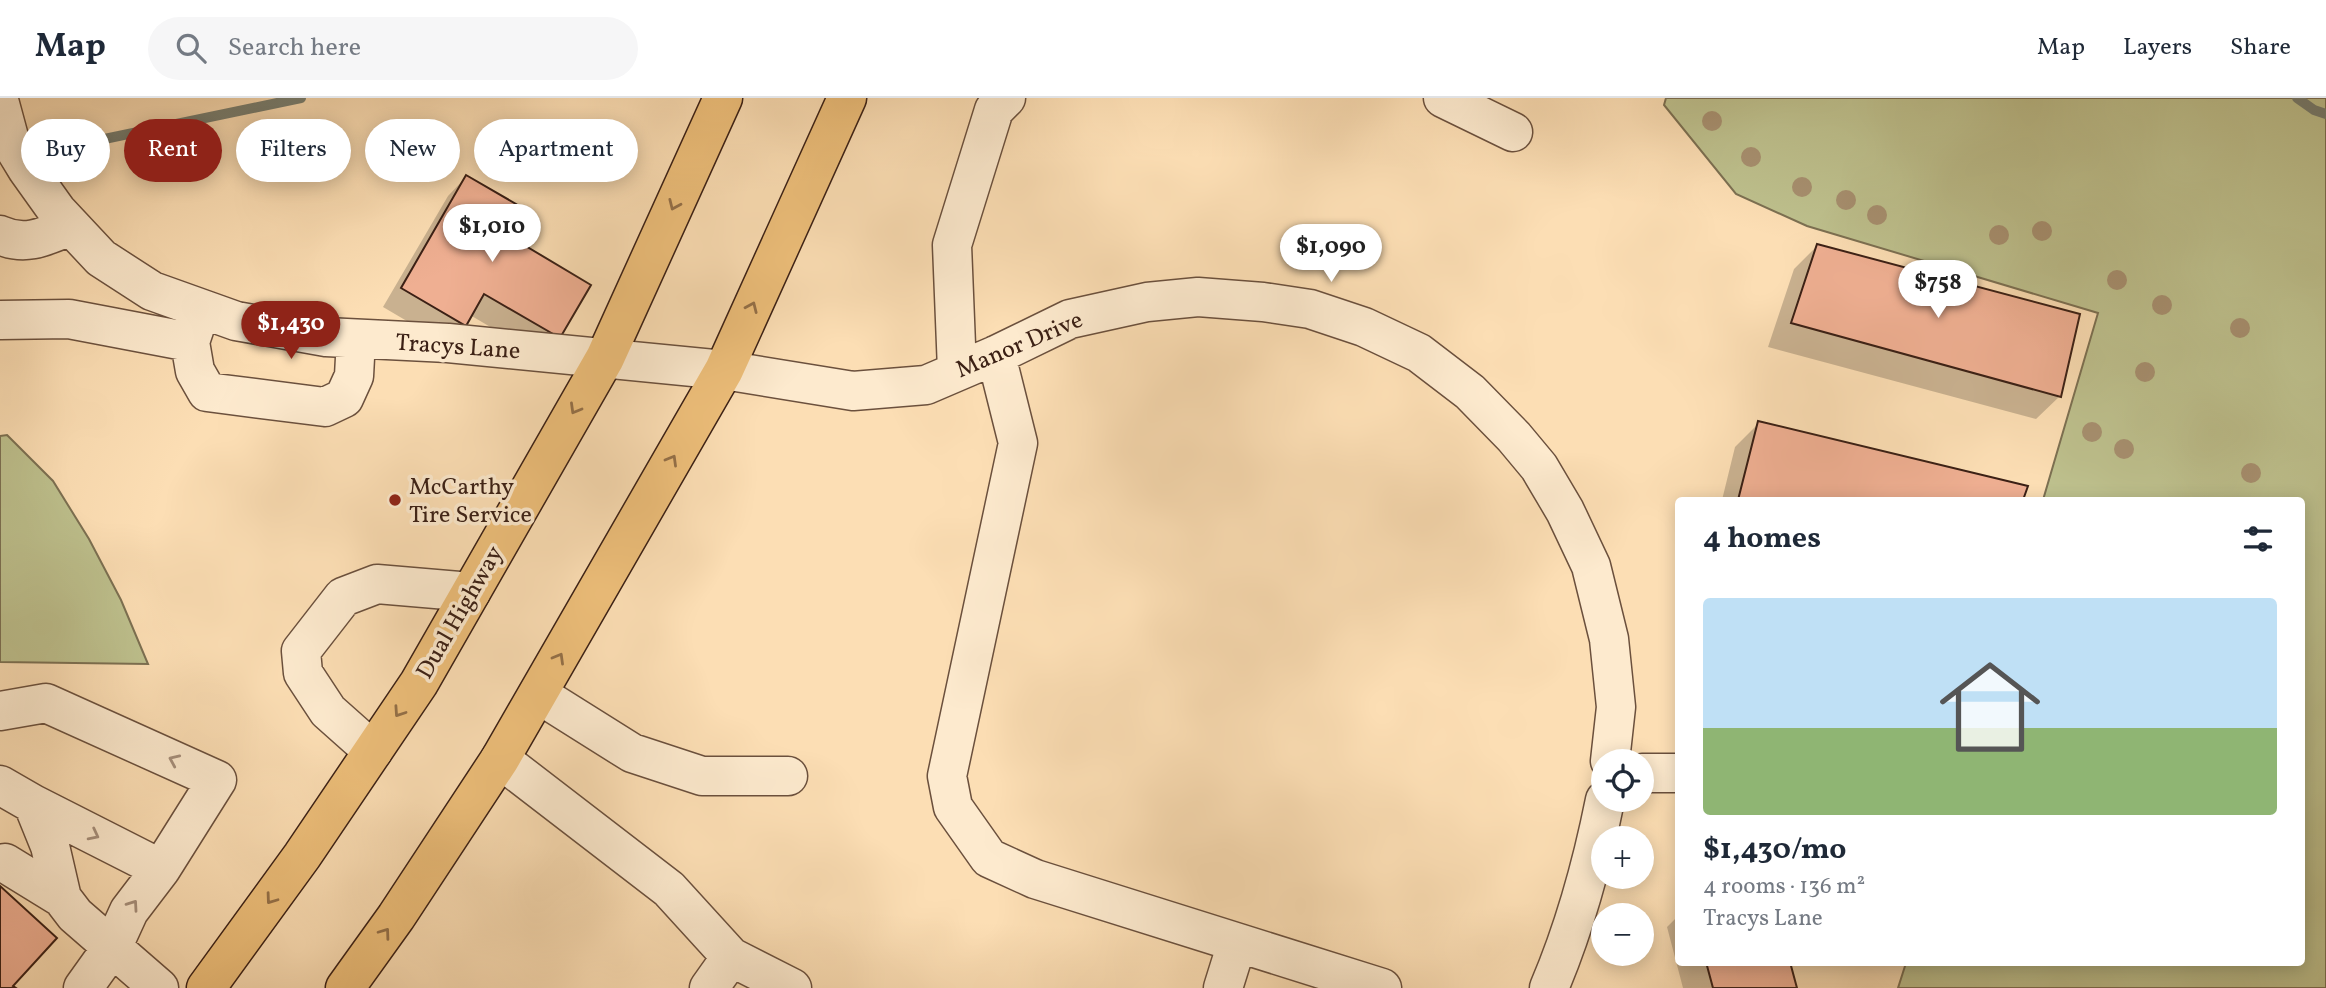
<!DOCTYPE html>
<html lang="en">
<head>
<meta charset="utf-8">
<style>
	:root { --surface:#fff; --page:#f6f6f7; --text:#1f2937; --muted:#747a83; --line:#e0e1e3; --accent:#8f2418 }
	body { margin:0; font-family:Vollkorn,serif; background:var(--page); color:var(--text); height:100vh; display:flex; flex-direction:column; font-size:26px; white-space:nowrap }
	* { box-sizing:border-box; margin:0 }
	p { font-size:23px; color:var(--muted) }
	.icon { flex:none; width:38px; height:38px; fill:none; stroke:currentColor; stroke-width:2; stroke-linecap:round; stroke-linejoin:round }
	.map { position:relative; flex:1; overflow:hidden }
	.side { position:absolute; left:1675px; top:399px; width:630px; height:469px; display:flex; flex-direction:column; background:var(--surface); border-radius:7px; box-shadow:0 4px 18px #0003 }
	.side>* { flex:none }
	.hud { position:absolute; left:21px; top:21px; width:665px; height:63px; display:flex; gap:14px }
	.tools { position:absolute; left:1591px; top:651px; display:grid; gap:14px }
	.tools a { display:grid; place-items:center; width:63px; height:63px; border-radius:50%; background:var(--surface); box-shadow:0 4px 18px #0003; font-size:35px }
	.price { position:absolute; translate:-50% -60px; padding:0 16px; border-radius:24px; background:#fff; color:#222; font-size:23px; line-height:46px; filter:drop-shadow(0 2px 4px #0008) }
	.price::after { content:''; position:absolute; left:50%; top:42px; width:21px; height:16px; margin-left:-10px; background:inherit; clip-path:polygon(0 0,100% 0,50% 100%) }
	.price.active { background:var(--accent); color:#fff }
	ul { padding:0; list-style:none }
	li { display:grid; align-content:center; gap:14px; height:371px; padding:0 28px }
	li+li { border-top:2px solid var(--line) }
	li span { display:grid; place-items:center; height:217px; border-radius:7px; color:#555 }
	li>.icon { margin-inline-start:auto }
	span .icon { width:126px; height:126px; fill:#fffc; stroke-width:1 }
	li b { font-size:30px }
	h2 { display:flex; justify-content:space-between; align-items:center; height:84px; padding:0 28px; font-size:30px }
	.pill { padding:0 24px; border-radius:32px; background:var(--surface); box-shadow:0 4px 18px #0003; font-size:24px; line-height:63px }
	.pill.active { background:var(--accent); color:#fff }
	header { display:flex; align-items:center; gap:42px; box-sizing:border-box; height:98px; padding:0 35px; background:var(--surface); border-bottom:2px solid var(--line) }
	header strong { font-size:33px }
	nav { display:flex; gap:38px; margin-inline-start:auto; font-size:24px }
	.search { width:490px; height:63px; background:var(--page); display:flex; align-items:center; gap:18px; box-sizing:border-box; padding:0 24px; border-radius:38px; color:var(--muted); font-size:26px }
	.map>svg:first-child { display:block }
	.green { fill:#bec18e; stroke:#7c7052; stroke-width:2 }
	.shadow { fill:#0003 }
	.lines { fill:none; stroke-linecap:round; stroke-linejoin:round }
	.stream { stroke:#777e71; stroke-width:10 }
	.building { fill:#efaf92; stroke:#3b2015; stroke-width:2 }
	.minor-casing { stroke:#6b503d; stroke-width:41 }
	.major-casing { stroke:#3b2015; stroke-width:41 }
	.minor { stroke:#fdeace; stroke-width:38 }
	.major { stroke:#eebf7a; stroke-width:38 }
	.tree { fill:#a79070 }
	.oneway { stroke:#947048 }
	.oneway2 { stroke:#a68f7b }
	.poi-dot { fill:#8f2418; stroke:#fdeace; stroke-width:2.5 }
	.labels { text-anchor:middle; stroke-width:7; stroke-linejoin:round; paint-order:stroke }
	.street-label { font-size:24px; fill:#3b2015; stroke:#fdeace }
	.poi-label { font-size:24px; fill:#3b2015; stroke:#fdeace; text-anchor:start }
</style>
</head>
<body>
<header>
<strong>Map</strong>
<div class="search"><svg class="icon" aria-label="search" viewBox="0 0 24 24"><circle cx="10" cy="10" r="6"/><path d="M15 15l6 6"/></svg>Search here</div>
<nav><a>Map</a><a>Layers</a><a>Share</a></nav>
</header>
<div class="map">
<svg width="2326" height="890" viewBox="0 0 2326 890">
	<rect width="100%" height="100%" fill="#fcdeb4"/>
	<filter id="stains"><feTurbulence type="fractalNoise" baseFrequency=".00286" numOctaves="4"/><feColorMatrix values="0 0 0 0 .2 0 0 0 0 .09 0 0 0 0 .02 0 0 0 .5 -.17"/></filter>
	<radialGradient id="worn" r=".72"><stop offset=".6" stop-color="#630" stop-opacity="0"/><stop offset="1" stop-color="#630" stop-opacity=".3"/></radialGradient>
	<path class="green" d="M1666,0H2326V890H1898L1906,865L2301,864V402H2043L2098,215L1807,128L1736,96L1664,7Z
		M7,337L53,383L89,441L121,502L148,566L0,564V338Z"/>
	<path class="shadow" d="M466,79L516,145L559,239L540,258L470,217L465,227L446,246L383,209L448,98Z
		M1817,148L2060,298L2036,321L1768,249L1794,171Z
		M1759,325L2025,389L2022,402H1722L1735,349Z
		M1678,818V864H1788L1795,890H1683L1667,829Z"/>
	<g class="lines">
		<path class="stream" d="M2297,0L2314,12L2326,16
			M66,49L301,0"/>
	</g>
	<path class="building" d="M466,77L535,117L519,144L591,187L560,240L484,196L466,228L401,190Z
		M1817,146L2080,216L2061,299L1791,225Z
		M1758,323L2028,388L2023,402H1738Z
		M0,788L57,840L13,888L16,890H0Z
		M1706,864H1790L1797,890H1713Z"/>
	<g class="lines">
		<defs>
			<path id="minor" d="M1443,0L1513,34
				M0,6L10,43L27,71L57,113L101,160L152,193L236,223L326,239L448,245L724,272L853,293L926,287L996,257L1070,221L1147,204L1198,199L1263,204L1310,211L1364,229L1419,255L1470,294L1514,339L1539,369L1565,413L1591,468L1609,541L1616,609L1610,663
				M0,137C26,149 46,138 70,128
				M201,211L190,244L195,273L207,294L325,309L344,300L354,278L356,241
				M0,222L69,221L190,244
				M996,257L1018,345L947,678L953,709L989,760L1035,781L1382,890
				M957,272L952,147L994,12L1006,0
				M538,596L632,655L702,678H788
				M0,613L46,605L217,682L161,771L33,706
				M373,653L328,613L303,575L301,553L343,499L377,486L471,494
				M500,661L669,791L731,859L792,890
				M1642,675H1678
				M0,687L33,706L50,748L62,800L75,817L159,890
				M5,765L62,800
				M83,890L113,848L129,813L161,771
				M709,890L731,859
				M1223,890L1237,845
				M1549,890C1575,829 1592,767 1605,702"/>
			<path id="major" d="M206,890L302,758L419,585L605,260L723,0
				M345,890L396,819L500,661L724,272L847,0"/>
		</defs>
		<use href="#minor" class="minor-casing"/>
		<use href="#major" class="major-casing"/>
		<use href="#minor" class="minor"/>
		<use href="#major" class="major"/>
	</g>
	<g class="tree">
		<circle cx="1712" cy="23" r="10"/>
		<circle cx="1751" cy="59" r="10"/>
		<circle cx="1802" cy="89" r="10"/>
		<circle cx="1846" cy="102" r="10"/>
		<circle cx="1877" cy="117" r="10"/>
		<circle cx="2042" cy="133" r="10"/>
		<circle cx="1999" cy="137" r="10"/>
		<circle cx="2117" cy="182" r="10"/>
		<circle cx="2162" cy="207" r="10"/>
		<circle cx="2240" cy="230" r="10"/>
		<circle cx="2145" cy="274" r="10"/>
		<circle cx="2092" cy="334" r="10"/>
		<circle cx="2124" cy="351" r="10"/>
		<circle cx="2251" cy="375" r="10"/>
	</g>
	<defs><path id="oneway-chevron" d="M-2-3.5L2.5 0L-2 3.5" fill="none" stroke-width="1.6" stroke-linecap="round" stroke-linejoin="round" transform="scale(1.75)"/></defs>
	<g class="oneway">
		<use href="#oneway-chevron" transform="translate(674 107) rotate(114)"/>
		<use href="#oneway-chevron" transform="translate(752 209) rotate(-66)"/>
		<use href="#oneway-chevron" transform="translate(575 311) rotate(120)"/>
		<use href="#oneway-chevron" transform="translate(672 362) rotate(-60)"/>
		<use href="#oneway-chevron" transform="translate(559 560) rotate(-60)"/>
		<use href="#oneway-chevron" transform="translate(399 614) rotate(124)"/>
		<use href="#oneway-chevron" transform="translate(271 801) rotate(126)"/>
		<use href="#oneway-chevron" transform="translate(385 835) rotate(-54)"/>
	</g>
	<g class="oneway2">
		<use href="#oneway-chevron" transform="translate(174 662) rotate(-156)"/>
		<use href="#oneway-chevron" transform="translate(94 737) rotate(27)"/>
		<use href="#oneway-chevron" transform="translate(133 807) rotate(-55)"/>
	</g>
	<circle class="poi-dot" cx="395" cy="402" r="7"/>
	<g class="labels">
		<g class="street-label">
			<text transform="translate(1019 246) rotate(-23)" y="8">Manor Drive</text>
			<text transform="translate(458 248) rotate(4)" y="8">Tracys Lane</text>
			<text transform="translate(459 514) rotate(-60)" y="8">Dual Highway</text>
		</g>
		<g class="poi-label">
			<text x="409" y="396">McCarthy<tspan x="409" dy="28">Tire Service</tspan></text>
		</g>
	</g>
	<rect width="100%" height="100%" filter="url(#stains)"/>
	<rect width="100%" height="100%" fill="url(#worn)"/>
</svg>
<div class="tools">
<a><svg class="icon" aria-label="locate" viewBox="0 0 24 24"><circle cx="12" cy="12" r="6"/><path d="M12 2v4M12 18v4M2 12h4M18 12h4"/></svg></a>
<a>+</a>
<a>−</a>
</div>
<b class="price" style="left:492px;top:166px">$1,010</b>
<b class="price" style="left:1331px;top:186px">$1,090</b>
<b class="price" style="left:1938px;top:222px">$758</b>
<b class="price active" style="left:291px;top:263px">$1,430</b>
<div class="hud">
<a class="pill">Buy</a>
<a class="pill active">Rent</a>
<a class="pill">Filters</a>
<a class="pill">New</a>
<a class="pill">Apartment</a>
</div>
<section class="side">
<h2>4 homes<svg class="icon" aria-label="filters" viewBox="0 0 24 24"><path d="M4 7h16M4 17h16"/><circle cx="9" cy="7" r="2"/><circle cx="15" cy="17" r="2"/></svg></h2>
<ul>
<li><span style="background:linear-gradient(#bfe0f5 60%,#8fb573 0)"><svg class="icon" aria-label="home" viewBox="0 0 24 24"><path d="M3 11l9-7 9 7M6 9v11h12V9"/></svg></span><div><b>$1,430/mo</b><p>4 rooms · 136 m²</p><p>Tracys Lane</p></div></li>
</ul>
</section>
</div>
</body>
</html>
